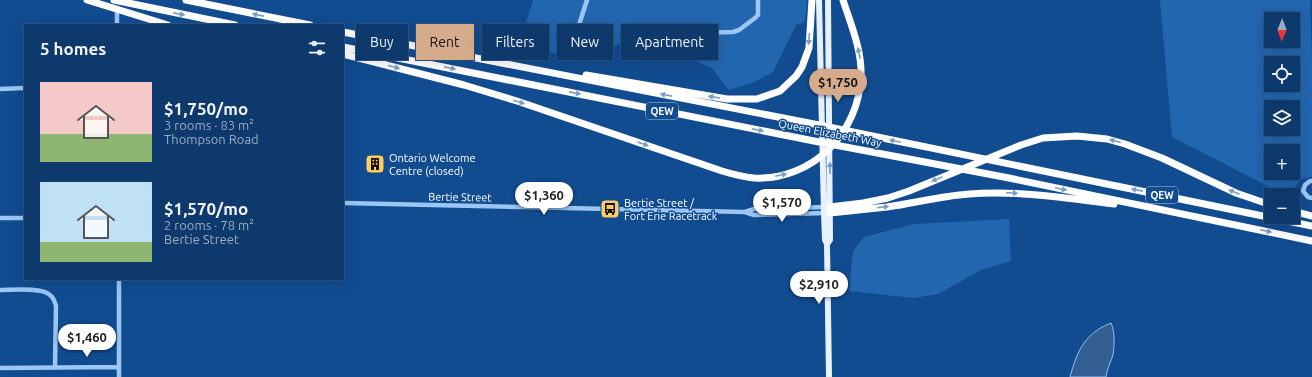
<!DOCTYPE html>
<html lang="en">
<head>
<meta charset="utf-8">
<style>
	:root { --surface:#0d396d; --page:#164072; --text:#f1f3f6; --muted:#9aacc2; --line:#2d5380; --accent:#d6ab8b }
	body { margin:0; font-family:Ubuntu,sans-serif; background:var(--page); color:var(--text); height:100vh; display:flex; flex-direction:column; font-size:15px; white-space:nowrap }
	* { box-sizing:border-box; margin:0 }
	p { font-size:13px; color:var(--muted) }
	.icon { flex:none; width:22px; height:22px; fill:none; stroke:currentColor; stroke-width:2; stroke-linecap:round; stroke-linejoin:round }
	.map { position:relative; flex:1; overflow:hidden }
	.panel { position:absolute; left:24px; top:24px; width:320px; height:256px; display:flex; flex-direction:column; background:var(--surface); border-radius:0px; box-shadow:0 4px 16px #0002,0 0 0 1px var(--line) }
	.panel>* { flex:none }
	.guide { position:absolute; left:356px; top:24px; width:380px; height:36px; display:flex; gap:8px }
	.needle { width:26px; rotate:181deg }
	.fabs { position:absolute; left:1264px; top:12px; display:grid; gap:8px }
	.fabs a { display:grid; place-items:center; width:36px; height:36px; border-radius:0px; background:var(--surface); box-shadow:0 4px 16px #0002,0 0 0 1px var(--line); font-size:20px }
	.price { position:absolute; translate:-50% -34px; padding:0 9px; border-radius:14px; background:#fff; color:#222; font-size:13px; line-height:26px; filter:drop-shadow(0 1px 2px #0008) }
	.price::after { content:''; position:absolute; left:50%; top:24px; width:12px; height:9px; margin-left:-6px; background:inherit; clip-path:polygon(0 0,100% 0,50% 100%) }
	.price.on { background:var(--accent); color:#111 }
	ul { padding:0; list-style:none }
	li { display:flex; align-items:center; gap:12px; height:100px; padding:0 16px }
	li span { display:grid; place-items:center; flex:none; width:112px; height:80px; border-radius:0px; color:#555 }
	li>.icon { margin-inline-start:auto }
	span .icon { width:48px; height:48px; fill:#fffc; stroke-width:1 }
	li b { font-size:17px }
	h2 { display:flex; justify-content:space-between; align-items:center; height:48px; padding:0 16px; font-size:17px }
	.pill { padding:0 14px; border-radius:0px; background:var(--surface); box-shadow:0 4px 16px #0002,0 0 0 1px var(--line); font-size:14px; line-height:36px }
	.pill.on { background:var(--accent); color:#111 }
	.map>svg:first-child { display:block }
	.green { fill:#2266b0; fill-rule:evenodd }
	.water { fill:#335f92; stroke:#8ec1f6 }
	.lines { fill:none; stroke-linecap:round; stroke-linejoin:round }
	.minor { stroke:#9cc6f3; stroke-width:4.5 }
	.major { stroke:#e8f1ff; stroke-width:6 }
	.highway { stroke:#fff; stroke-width:7 }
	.oneway { fill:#7c9dc2 }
	.oneway2 { fill:#7296c2 }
	.labels { text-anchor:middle; stroke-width:3; stroke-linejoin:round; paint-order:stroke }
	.shield { fill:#114c91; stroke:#b8c9de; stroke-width:1 }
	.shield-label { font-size:10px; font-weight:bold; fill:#fff }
	.street-label { font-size:11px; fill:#fff; stroke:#114c91 }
	.poi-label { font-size:11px; fill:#fff; stroke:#114c91; text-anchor:start }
</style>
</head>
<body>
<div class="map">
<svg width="1312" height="377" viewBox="0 0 1312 377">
	<rect width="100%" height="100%" fill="#114c91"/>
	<path class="green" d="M533,0H807L806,14L804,22L796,25L773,72L754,82L729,90L712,68L698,62L681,43L667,39L622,43L583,61L520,44Z
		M1160,0H1310L1312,57V177L1301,179L1288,195H1285L1172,137ZM1271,19H1293V41H1271ZM1271,63H1293V85H1271ZM1271,107H1293V129H1271ZM1271,151H1293V173H1271Z
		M1009,219L1011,261L981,270L938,294L914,298L849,291L853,251L864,237L914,224Z"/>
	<path class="water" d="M1111,323C1115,331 1115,349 1112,358C1109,365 1107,370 1106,377H1070C1077,351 1085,333 1111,323Z"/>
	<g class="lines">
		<path class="minor" d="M117,8V25
			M696,33L733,32L739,30L755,18L758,15V0
			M574,40L587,0
			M0,89L25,88
			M1312,181H1310L1305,185L1303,191L1308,197L1312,198
			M343,203L745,212L754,209L827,207
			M745,212L754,215L826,213
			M0,218H25
			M0,290C12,290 42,287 50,295C54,298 55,302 56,306L55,367
			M0,368L119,367
			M119,377V279"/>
		<path class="major" d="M819,0L824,213L825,240L827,244L829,377
			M827,244L830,240L828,0"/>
		<path class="highway" d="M87,0L168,25
			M114,0L235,25
			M186,0L310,25
			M343,32L814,124L1312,226
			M343,47L814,141L1009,178L1312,241
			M343,54L464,85L517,101L722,171C732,174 743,177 754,178C812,181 859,133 861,76C862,50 851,25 843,0
			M586,75L727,99H757L780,91L796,76L802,67L809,48L812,0
			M830,207L863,203L888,198L909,191L1021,145L1043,138L1077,136L1107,139L1125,144L1162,158L1236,193L1271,205
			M1293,211L1312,216
			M830,213C849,211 868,209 887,207C915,203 941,196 969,194C1017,190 1066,198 1114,204"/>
	</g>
	<defs><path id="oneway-solid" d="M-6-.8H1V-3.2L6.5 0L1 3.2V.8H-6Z"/></defs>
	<g class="oneway">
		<use href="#oneway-solid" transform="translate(179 14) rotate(11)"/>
		<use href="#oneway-solid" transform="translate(258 15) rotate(-169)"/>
		<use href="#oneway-solid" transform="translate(809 39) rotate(94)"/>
		<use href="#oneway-solid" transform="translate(859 53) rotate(-102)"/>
		<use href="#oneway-solid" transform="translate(394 67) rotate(15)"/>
		<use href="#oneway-solid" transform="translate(450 68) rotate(11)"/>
		<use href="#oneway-solid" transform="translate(575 93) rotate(11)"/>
		<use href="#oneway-solid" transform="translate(666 95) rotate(-169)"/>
		<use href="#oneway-solid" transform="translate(714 97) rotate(-171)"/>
		<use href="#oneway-solid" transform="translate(519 102) rotate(18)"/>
		<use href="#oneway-solid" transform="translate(758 130) rotate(11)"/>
		<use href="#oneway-solid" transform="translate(895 141) rotate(-168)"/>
		<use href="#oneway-solid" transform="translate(1115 141) rotate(-165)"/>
		<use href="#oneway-solid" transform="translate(643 144) rotate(19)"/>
		<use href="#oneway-solid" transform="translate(781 175) rotate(-12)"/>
		<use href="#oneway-solid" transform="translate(937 179) rotate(157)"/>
		<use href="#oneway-solid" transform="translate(1061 189) rotate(12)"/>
		<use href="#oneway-solid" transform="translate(1137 190) rotate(-169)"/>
		<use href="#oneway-solid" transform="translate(1234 192) rotate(-157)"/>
		<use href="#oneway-solid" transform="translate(1012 193) rotate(2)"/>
		<use href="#oneway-solid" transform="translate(883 207) rotate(-7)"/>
		<use href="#oneway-solid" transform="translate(1266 231) rotate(12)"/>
	</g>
	<use class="oneway2" href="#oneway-solid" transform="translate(830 168) rotate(-91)"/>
	<defs>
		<symbol id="building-square" viewBox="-11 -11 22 22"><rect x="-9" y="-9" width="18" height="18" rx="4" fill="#ffcc5e" stroke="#114c91"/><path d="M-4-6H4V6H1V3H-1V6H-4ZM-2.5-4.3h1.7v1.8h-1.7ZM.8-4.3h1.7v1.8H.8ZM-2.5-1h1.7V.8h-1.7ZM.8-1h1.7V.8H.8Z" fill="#111"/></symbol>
		<symbol id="bus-square" viewBox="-11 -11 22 22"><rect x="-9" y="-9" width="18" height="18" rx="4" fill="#ffcc5e" stroke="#114c91"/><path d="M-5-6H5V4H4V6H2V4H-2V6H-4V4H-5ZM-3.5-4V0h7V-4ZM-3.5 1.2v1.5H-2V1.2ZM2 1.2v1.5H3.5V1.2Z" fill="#111"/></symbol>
	</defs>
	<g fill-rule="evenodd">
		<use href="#building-square" x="364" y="153" width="22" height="22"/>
		<use href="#bus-square" x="599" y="198" width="22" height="22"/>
	</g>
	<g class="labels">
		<g class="shield">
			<rect x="646" y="103" width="32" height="16" rx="3"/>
			<rect x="1146" y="187" width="32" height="16" rx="3"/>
		</g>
		<g class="shield-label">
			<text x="662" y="115">QEW</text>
			<text x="1162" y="199">QEW</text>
		</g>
		<g class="street-label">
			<text transform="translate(830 133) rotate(11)" y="4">Queen Elizabeth Way</text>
			<text transform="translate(460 197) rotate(1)" y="4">Bertie Street</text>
		</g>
		<g class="poi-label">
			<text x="389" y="162">Ontario Welcome<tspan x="389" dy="13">Centre (closed)</tspan></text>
			<text x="624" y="207">Bertie Street /<tspan x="624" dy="13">Fort Erie Racetrack</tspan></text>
		</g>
	</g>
</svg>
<div class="fabs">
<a><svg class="needle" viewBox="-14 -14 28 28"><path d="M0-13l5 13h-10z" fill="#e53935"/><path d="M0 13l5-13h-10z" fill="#9aacc2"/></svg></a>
<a><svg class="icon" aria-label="locate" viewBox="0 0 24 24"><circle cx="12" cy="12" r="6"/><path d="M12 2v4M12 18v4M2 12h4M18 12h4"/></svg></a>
<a><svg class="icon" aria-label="layers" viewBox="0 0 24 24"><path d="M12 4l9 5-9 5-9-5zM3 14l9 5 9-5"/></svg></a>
<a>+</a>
<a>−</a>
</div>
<b class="price on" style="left:838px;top:103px">$1,750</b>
<b class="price" style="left:544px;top:216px">$1,360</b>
<b class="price" style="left:782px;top:223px">$1,570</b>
<b class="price" style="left:819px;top:305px">$2,910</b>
<b class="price" style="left:87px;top:358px">$1,460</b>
<div class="guide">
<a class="pill">Buy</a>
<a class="pill on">Rent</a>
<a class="pill">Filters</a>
<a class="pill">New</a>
<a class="pill">Apartment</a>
</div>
<section class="panel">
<h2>5 homes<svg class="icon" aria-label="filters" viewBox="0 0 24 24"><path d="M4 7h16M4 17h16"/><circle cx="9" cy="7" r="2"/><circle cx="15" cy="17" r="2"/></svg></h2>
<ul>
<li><span style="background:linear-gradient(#f6c9c9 65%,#8fb573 0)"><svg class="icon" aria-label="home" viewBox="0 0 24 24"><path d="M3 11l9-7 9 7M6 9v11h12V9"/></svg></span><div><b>$1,750/mo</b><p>3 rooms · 83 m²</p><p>Thompson Road</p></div></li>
<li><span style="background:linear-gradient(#bfe0f5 75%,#8fb573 0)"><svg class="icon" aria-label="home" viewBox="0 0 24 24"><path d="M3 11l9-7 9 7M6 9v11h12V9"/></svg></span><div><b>$1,570/mo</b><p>2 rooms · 78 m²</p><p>Bertie Street</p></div></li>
</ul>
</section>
</div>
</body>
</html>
